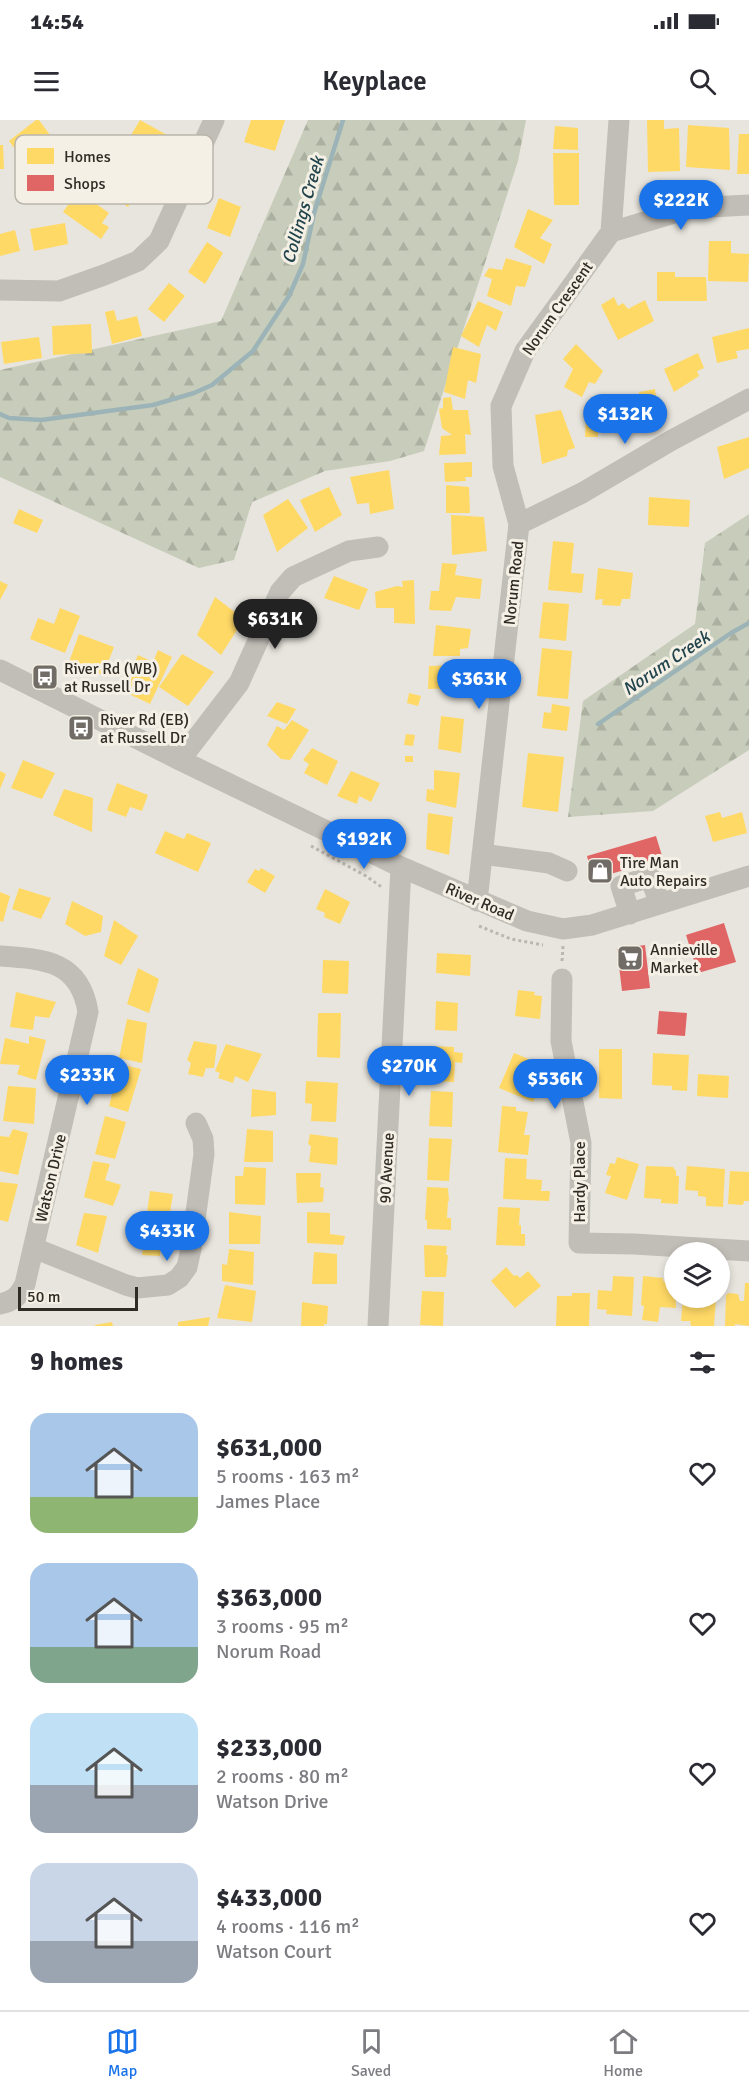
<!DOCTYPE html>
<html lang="en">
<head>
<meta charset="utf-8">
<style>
	:root { --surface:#fff; --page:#f7f7f7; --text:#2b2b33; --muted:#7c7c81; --line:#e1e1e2; --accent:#1a73e8 }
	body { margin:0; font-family:Signika,sans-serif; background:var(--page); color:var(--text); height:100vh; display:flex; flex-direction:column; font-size:22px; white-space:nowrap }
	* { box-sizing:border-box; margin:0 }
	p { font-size:20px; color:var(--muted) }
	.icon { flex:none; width:33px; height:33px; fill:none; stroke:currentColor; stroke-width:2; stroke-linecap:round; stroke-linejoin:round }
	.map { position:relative; height:1206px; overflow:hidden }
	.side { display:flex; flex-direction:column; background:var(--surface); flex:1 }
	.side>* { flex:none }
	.tools { position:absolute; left:664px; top:1122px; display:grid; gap:12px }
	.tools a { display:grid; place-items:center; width:66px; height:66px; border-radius:50%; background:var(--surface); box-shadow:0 3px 9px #0003; font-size:30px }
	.scale { position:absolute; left:18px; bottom:15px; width:120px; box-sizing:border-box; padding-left:6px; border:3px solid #312b26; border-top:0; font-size:16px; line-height:21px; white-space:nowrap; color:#312b26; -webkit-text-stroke:4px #f5f0e5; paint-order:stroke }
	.price { position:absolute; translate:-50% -51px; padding:0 14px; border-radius:21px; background:var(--accent); color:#fff; font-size:20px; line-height:39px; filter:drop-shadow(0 2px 3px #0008) }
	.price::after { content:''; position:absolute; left:50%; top:36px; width:18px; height:14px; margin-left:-9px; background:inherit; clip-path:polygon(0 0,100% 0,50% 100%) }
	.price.current { background:#222; color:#fff }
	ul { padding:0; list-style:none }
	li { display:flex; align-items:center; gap:18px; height:150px; padding:0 30px }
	li span { display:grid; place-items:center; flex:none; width:168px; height:120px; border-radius:18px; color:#555 }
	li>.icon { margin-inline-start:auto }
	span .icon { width:72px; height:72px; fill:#fffc; stroke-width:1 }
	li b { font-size:26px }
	h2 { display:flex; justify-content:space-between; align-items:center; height:72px; padding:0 30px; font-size:26px }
	.status { display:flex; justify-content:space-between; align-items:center; height:42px; padding:0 30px; background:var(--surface); direction:ltr }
	.status svg { height:16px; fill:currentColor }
	header { display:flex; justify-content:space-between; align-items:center; height:78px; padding:0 30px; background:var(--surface); font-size:27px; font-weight:600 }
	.tabs { display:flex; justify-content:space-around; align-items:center; height:84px; border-top:2px solid var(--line); background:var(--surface); font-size:16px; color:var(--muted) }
	.tabs a { display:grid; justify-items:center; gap:3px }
	.tabs .current { color:var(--accent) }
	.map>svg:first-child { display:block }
	.forest { fill:url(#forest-firs) }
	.homes { fill:#ffd966 }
	.shops { fill:#e06666 }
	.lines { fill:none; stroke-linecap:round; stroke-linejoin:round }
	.stream { stroke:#9cb4b7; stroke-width:4.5 }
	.path { stroke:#bab6b0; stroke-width:3; stroke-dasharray:3 3; stroke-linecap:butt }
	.minor { stroke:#c1bdb7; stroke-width:21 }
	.labels { text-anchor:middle; stroke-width:6; stroke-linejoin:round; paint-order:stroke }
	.street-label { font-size:16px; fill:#312b26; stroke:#f5f0e5 }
	.poi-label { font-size:16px; fill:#312b26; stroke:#f5f0e5; text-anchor:start }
	.water-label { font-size:18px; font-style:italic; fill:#22444c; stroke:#f5f0e5 }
	.key { fill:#f5f0e5; stroke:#bab5ac; stroke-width:1.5 }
	.key-label { font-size:16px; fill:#312b26 }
</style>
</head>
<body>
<div class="status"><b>14:54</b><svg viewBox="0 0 49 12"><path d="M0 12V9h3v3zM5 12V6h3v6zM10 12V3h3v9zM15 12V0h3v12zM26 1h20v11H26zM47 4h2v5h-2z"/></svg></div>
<header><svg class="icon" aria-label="menu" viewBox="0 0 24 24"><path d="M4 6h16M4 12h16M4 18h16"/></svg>Keyplace<svg class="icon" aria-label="search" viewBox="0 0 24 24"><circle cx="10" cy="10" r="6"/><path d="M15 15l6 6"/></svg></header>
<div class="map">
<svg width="749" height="1206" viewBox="0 0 749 1206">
	<defs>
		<pattern id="forest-firs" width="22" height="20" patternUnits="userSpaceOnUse" patternTransform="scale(1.5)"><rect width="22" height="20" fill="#c7cdba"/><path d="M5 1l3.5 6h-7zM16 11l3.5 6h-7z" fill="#abb0a0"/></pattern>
	</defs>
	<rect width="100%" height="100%" fill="#e8e5de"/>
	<path class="forest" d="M308,0H526L518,41L424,331L390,341L325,351L252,382L234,440L199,448L0,357V250L221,201Z
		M749,394V630L653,691L568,697L583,581L695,504L705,423Z"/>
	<path class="homes" d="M36,0H39L50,15L21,37L9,21Z
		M140,0L167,15L160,27L151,21L141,37L124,27Z
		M251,0H285L275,31L244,22Z
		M647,0H664V9L679,8L680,51L648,52Z
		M688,5L729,8L730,50L686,47Z
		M555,6L578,8V30L553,29Z
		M739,14H749V54H737Z
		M0,25H3L4,49H0Z
		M553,33H579V85H554Z
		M132,44L149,56L128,87L111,75Z
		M78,71L109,93L102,103L109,107L101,119L63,92Z
		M219,78L241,87L230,117L207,108Z
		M528,89L553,100L540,118L552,124L544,144L514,127Z
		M65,103L68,124L34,131L30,109Z
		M15,110L20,131L0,136V114Z
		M709,121H731V133L749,134L748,162L708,161Z
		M207,122L223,133L205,164L188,152Z
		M506,138L532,146L525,167L516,166L511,186L487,176L492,159L484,156L489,148L502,150Z
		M657,152H675V157H706L707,181H657Z
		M169,163L185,176L164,202L148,189Z
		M614,177L618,186L623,183L628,189L645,180L654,201L618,220L601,185Z
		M478,181L503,192L496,211L487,205L479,227L461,216Z
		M114,190L117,201L137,196L142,216L112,224L105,192Z
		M91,204L92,233L53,235L52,206Z
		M749,208V229L736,231L738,238L717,243L712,217Z
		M39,217L42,238L4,244L1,222Z
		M576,224L603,251L595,264L589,262L582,277L564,267L573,249L563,239Z
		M453,227L481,234L476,263L468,260L465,279L444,272Z
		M698,233L704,248L697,251L699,256L674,272L664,249Z
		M655,269L658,291L641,293L644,308L605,313L600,282L639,276V272Z
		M451,277L453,290H468L471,315L465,314L466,334L439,335L441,316L452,315L442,308L439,289L443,288V278Z
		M561,290L575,328L568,330L567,336L542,344L535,295Z
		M586,292L598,293V317H585Z
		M749,317V348L724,359L717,327Z
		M472,342V357H465L466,361L445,362L444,343Z
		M389,350L394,389L370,394L369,383L357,384L350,357Z
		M446,365L469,367L470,393H446Z
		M329,367L342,395L315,412L300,380Z
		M649,377L690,380L689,407L648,405Z
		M288,379L308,408L277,432L263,395Z
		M19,389L43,400L37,413L13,403Z
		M451,395L484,397L487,431L452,435Z
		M553,421L574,423L571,453L584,454L582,473L548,470Z
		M442,443L457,444L455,455L482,459L480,479L456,477L451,491L429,490L431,471H439Z
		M598,448L633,453L630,479H622L620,486L602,485L603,479L595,480Z
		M334,456L368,469L359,490L324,478Z
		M414,460L415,504L394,503V488H376L375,472L397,466L403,467L402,461Z
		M0,461L8,465L0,480Z
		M215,477L244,499L221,535L197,515Z
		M543,482L569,484L566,521L539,518Z
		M60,488L80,496L65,533L30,519L38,498L54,504Z
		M436,505L471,509L468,528L460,529V536H433Z
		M79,514L114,527L103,555L69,542Z
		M542,528L572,531L568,579L537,576Z
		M158,530L172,537L150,584L131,575L135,568L125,563L138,535L153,542Z
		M182,534L214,552L188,586L159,567Z
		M456,545L459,568L428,569L429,546Z
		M409,573L421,576L418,586L407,583Z
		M277,582L296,589L287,604L267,596Z
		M552,584L570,587L567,611L542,608L544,592L551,593Z
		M441,596L464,599L461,633L438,629Z
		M292,600L309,610L290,640L281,639L267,625L277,606L284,610Z
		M406,614L415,615L413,626L404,625Z
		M312,628L338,641L327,665L304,653L309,644L303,640Z
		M528,633L564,637L558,692L522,687Z
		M405,636H413V642H405Z
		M23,640L55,653L42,679L11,668Z
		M434,650L460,653L456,688L426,681L427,669L434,670Z
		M0,651L6,654L0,669Z
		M351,651L380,663L371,682L359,676L357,684L337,676Z
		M117,663L148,675L142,691L130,687L126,697L107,690Z
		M64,669L93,678L92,712L53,695Z
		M720,692L722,698L742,692L747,713L713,722L705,696Z
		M428,693L453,697L449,735L426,729Z
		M165,711L184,719L187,713L211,723L198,752L155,733Z
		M261,748L275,756L265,773L247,762L255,749L259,751Z
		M19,768L51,778L41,799L12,789Z
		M325,769L350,782L340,804L324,797L325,793L316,789Z
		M0,772L10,776L3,802L0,801Z
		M72,781L103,796L101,812L85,816L65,804Z
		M114,800L138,816L121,845L104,836Z
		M437,833L471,835L470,856L436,853Z
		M323,840L349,841L348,874L322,873Z
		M138,848L159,859L149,893L127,884Z
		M518,870L535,872L534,875L542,876L540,899L515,896Z
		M16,872L56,882L49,898L35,896L33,910L10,907Z
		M436,881L458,883L457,911L435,910Z
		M318,893H341L340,938L317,937Z
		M127,899L147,903L142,943L119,938Z
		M29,916L46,920L36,960L17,954L20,945L0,944L5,918L29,924Z
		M194,921L217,925L214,948H206L203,957L188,954L191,943L187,940Z
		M226,924L262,934L248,962L235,956L233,963L218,958L220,953L215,951Z
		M432,926L454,927V932L463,933L462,943L455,942L454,962L430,961Z
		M599,929H622V979L599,978Z
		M514,933L536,942L527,963L539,968L533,982L499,968Z
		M653,933L689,935L687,971L672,970V966L652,965Z
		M120,944L141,949L128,992L109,986Z
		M698,954L729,956L728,978L697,976Z
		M306,961L338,963L336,1002L311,1001L312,984L305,983Z
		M8,966L36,968L34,1004L3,1001Z
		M252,969L276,972V995L251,997Z
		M431,971L453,972L452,1007L429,1006Z
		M502,986L516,987V991L528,992L524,1015H530L528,1035L498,1032Z
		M105,996L126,1002L115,1039L95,1034Z
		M13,1009L28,1013L18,1055L0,1051V1016L9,1017Z
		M247,1009L273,1011V1042H244Z
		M310,1014L338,1018L337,1045L309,1042L311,1026L308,1024Z
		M429,1018L452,1019L449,1061L427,1060Z
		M617,1037L639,1044L627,1080L605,1073L611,1056L606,1055L610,1043L615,1044Z
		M505,1038L527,1039L526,1059L542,1060L541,1071H550L549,1081L503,1079Z
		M93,1041L110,1044L105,1060L121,1065L113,1086L84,1077Z
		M646,1046L673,1047L676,1051V1056H679L678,1084L661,1083V1079L644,1078Z
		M687,1046L725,1049L723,1087L706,1086V1077L698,1076V1071L685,1070Z
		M244,1047L266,1048L265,1085L235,1084V1056H243Z
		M730,1051L749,1052V1081H744L743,1085L728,1084Z
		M296,1053H321L320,1067L324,1068L323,1082L297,1083Z
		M0,1062L18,1064L8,1102L0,1100Z
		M427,1067L448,1068L449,1081H448L447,1098H451V1110L427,1109V1100H425Z
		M150,1071L173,1074L165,1124L143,1123Z
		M498,1087L520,1088L519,1105H521V1114H525V1126L496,1125Z
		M229,1092L261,1096L260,1124H229Z
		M307,1092L330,1093V1114L345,1116L343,1125L307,1123Z
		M84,1093L107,1096L98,1133L76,1125Z
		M144,1123L160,1127V1136L142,1135Z
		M424,1125L447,1126L446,1135H448L446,1157H425Z
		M229,1129L254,1132L253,1165L222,1161V1144L227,1145Z
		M314,1132L337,1134V1164H312Z
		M506,1147L514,1156L517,1155L520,1158L528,1151L541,1166L515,1188L491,1161Z
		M613,1156L634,1157L632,1196L606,1194L607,1190L597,1189L598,1170L612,1171Z
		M643,1156L663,1158V1161L675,1162L676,1188L660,1187L658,1202L642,1200L644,1186L641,1185Z
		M745,1163H749V1206L735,1204V1206H725L726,1175L729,1173L738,1174L740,1181H744Z
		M225,1165L256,1171L252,1202L217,1198Z
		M422,1171L444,1172L443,1206L420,1205Z
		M572,1173H590L589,1206H556L557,1176H572Z
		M683,1178H716L714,1206H691L690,1201H681Z
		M302,1182L328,1186L327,1204H324V1206H301Z
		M210,1197L208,1206H178V1202Z
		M112,1202L113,1206H95V1205Z"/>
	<path class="shops" d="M656,716L663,739L593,759L587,736Z
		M724,803L736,842L698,853L686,815Z
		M645,825L650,868L622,871L617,829Z
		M659,891L687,893L685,916L657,914Z"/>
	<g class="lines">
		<path class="stream" d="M0,294L9,298L41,300L153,285L194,273L212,265L253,231L289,176L303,144L314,93L343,0
			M598,604L731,513L749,503"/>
		<path class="path" d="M311,726L366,756L383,768
			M479,806L511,819L543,825
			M562,841L563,826"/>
		<path class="minor" d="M611,112L619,0
			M0,170L59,171L104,155L138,141L159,121L214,0
			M519,404L582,373L672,320L749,279
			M0,550L180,640L401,747L527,801L563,809L592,805L749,756
			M180,640L239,563L280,472L293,457L349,431L378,427
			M482,734L549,743L567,751
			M477,781L519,404L503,346L501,286L525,231L611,112L691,88L749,85
			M630,794L621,766L650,757L660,784
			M0,836C45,839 80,841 88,892L25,1164C19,1176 14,1181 0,1184
			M562,859L561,921L581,1023L579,1123L634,1124L749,1131
			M34,1128L126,1165L137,1168L168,1165L179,1158L187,1147L191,1129L204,1034L203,1019L196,1003
			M378,1206L401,747"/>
	</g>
	<defs>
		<symbol id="bus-square" viewBox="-11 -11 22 22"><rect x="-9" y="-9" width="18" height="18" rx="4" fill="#716c66" stroke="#f5f0e5"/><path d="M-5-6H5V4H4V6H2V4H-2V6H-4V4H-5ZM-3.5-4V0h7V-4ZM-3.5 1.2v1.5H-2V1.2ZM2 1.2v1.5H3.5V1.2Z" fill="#fff"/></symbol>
		<symbol id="shop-square" viewBox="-11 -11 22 22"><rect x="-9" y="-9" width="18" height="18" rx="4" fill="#716c66" stroke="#f5f0e5"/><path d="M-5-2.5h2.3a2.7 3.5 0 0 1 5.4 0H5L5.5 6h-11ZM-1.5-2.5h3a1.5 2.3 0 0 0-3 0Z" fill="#fff"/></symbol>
		<symbol id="supermarket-square" viewBox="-11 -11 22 22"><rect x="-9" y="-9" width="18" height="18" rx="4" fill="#716c66" stroke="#f5f0e5"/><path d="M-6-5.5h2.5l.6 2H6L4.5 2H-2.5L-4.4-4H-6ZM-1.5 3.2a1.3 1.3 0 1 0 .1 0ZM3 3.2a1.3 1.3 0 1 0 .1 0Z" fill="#fff"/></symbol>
	</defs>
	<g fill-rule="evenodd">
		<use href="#bus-square" x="30" y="542" width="30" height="30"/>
		<use href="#bus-square" x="66" y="593" width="30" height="30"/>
		<use href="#shop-square" x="585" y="736" width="30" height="30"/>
		<use href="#supermarket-square" x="615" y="823" width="30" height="30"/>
	</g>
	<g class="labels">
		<g class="street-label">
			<text transform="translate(557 188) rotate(-55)" y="6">Norum Crescent</text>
			<text transform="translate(513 463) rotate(-84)" y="6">Norum Road</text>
			<text transform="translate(480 781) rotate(23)" y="6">River Road</text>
			<text transform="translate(386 1048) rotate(-87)" y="6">90 Avenue</text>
			<text transform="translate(50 1058) rotate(-77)" y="6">Watson Drive</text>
			<text transform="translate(579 1062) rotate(-90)" y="6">Hardy Place</text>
		</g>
		<g class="poi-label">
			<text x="64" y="554">River Rd (WB)<tspan x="64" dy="18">at Russell Dr</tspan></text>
			<text x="100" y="605">River Rd (EB)<tspan x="100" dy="18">at Russell Dr</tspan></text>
			<text x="620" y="748">Tire Man<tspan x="620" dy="18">Auto Repairs</tspan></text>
			<text x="650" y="835">Annieville<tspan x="650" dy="18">Market</tspan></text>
		</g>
		<g class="water-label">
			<text transform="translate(303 90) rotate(-74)" y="6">Collings Creek</text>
			<text transform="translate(666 543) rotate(-34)" y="6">Norum Creek</text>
		</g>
	</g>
	<rect x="15" y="15" width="198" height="69" rx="9" class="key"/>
	<rect x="27" y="28" width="27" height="16" fill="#ffd966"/>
	<rect x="27" y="55" width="27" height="16" fill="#e06666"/>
	<g class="key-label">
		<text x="64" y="42">Homes</text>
		<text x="64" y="69">Shops</text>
	</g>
</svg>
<div class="tools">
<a><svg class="icon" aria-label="layers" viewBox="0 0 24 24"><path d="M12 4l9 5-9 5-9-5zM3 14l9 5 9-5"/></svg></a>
</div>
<div class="scale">50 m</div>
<b class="price" style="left:681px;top:111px">$222K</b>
<b class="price" style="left:625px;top:325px">$132K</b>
<b class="price current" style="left:275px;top:530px">$631K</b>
<b class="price" style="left:479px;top:590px">$363K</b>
<b class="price" style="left:364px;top:750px">$192K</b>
<b class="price" style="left:409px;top:977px">$270K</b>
<b class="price" style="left:87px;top:986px">$233K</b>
<b class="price" style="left:555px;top:990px">$536K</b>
<b class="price" style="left:167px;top:1142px">$433K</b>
</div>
<section class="side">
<h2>9 homes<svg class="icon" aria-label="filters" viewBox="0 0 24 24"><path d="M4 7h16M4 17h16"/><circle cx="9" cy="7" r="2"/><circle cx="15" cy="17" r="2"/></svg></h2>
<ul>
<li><span style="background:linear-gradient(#a9c7e8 70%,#8fb573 0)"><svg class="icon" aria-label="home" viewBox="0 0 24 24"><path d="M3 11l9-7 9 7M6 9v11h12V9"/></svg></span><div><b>$631,000</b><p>5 rooms · 163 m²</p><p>James Place</p></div><svg class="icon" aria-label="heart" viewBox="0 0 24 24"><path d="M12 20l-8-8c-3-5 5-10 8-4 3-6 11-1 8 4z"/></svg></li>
<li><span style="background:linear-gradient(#a9c7e8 70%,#7fa58c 0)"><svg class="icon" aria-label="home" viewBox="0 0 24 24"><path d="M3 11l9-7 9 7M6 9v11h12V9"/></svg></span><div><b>$363,000</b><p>3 rooms · 95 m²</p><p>Norum Road</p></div><svg class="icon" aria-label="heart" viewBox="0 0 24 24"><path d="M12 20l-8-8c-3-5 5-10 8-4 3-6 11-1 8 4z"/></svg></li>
<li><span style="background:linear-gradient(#bfe0f5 60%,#9aa5b1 0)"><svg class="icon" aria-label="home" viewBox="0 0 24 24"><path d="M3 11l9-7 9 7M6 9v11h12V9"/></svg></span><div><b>$233,000</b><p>2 rooms · 80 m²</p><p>Watson Drive</p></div><svg class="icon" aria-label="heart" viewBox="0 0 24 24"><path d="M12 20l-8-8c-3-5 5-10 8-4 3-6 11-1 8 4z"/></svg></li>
<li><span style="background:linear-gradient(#c9d6e8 65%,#9aa5b1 0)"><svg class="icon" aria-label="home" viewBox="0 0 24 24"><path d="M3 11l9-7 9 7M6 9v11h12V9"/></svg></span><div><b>$433,000</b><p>4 rooms · 116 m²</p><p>Watson Court</p></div><svg class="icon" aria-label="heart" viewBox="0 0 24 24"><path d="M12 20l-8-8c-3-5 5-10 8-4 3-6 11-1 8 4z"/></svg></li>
</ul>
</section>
<nav class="tabs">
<a class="current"><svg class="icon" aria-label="map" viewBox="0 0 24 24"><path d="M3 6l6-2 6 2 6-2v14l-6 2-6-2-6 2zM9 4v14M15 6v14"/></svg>Map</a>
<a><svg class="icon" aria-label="saved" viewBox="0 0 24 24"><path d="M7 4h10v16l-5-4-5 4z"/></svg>Saved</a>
<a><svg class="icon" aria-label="home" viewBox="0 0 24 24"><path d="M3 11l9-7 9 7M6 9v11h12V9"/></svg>Home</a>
</nav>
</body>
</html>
